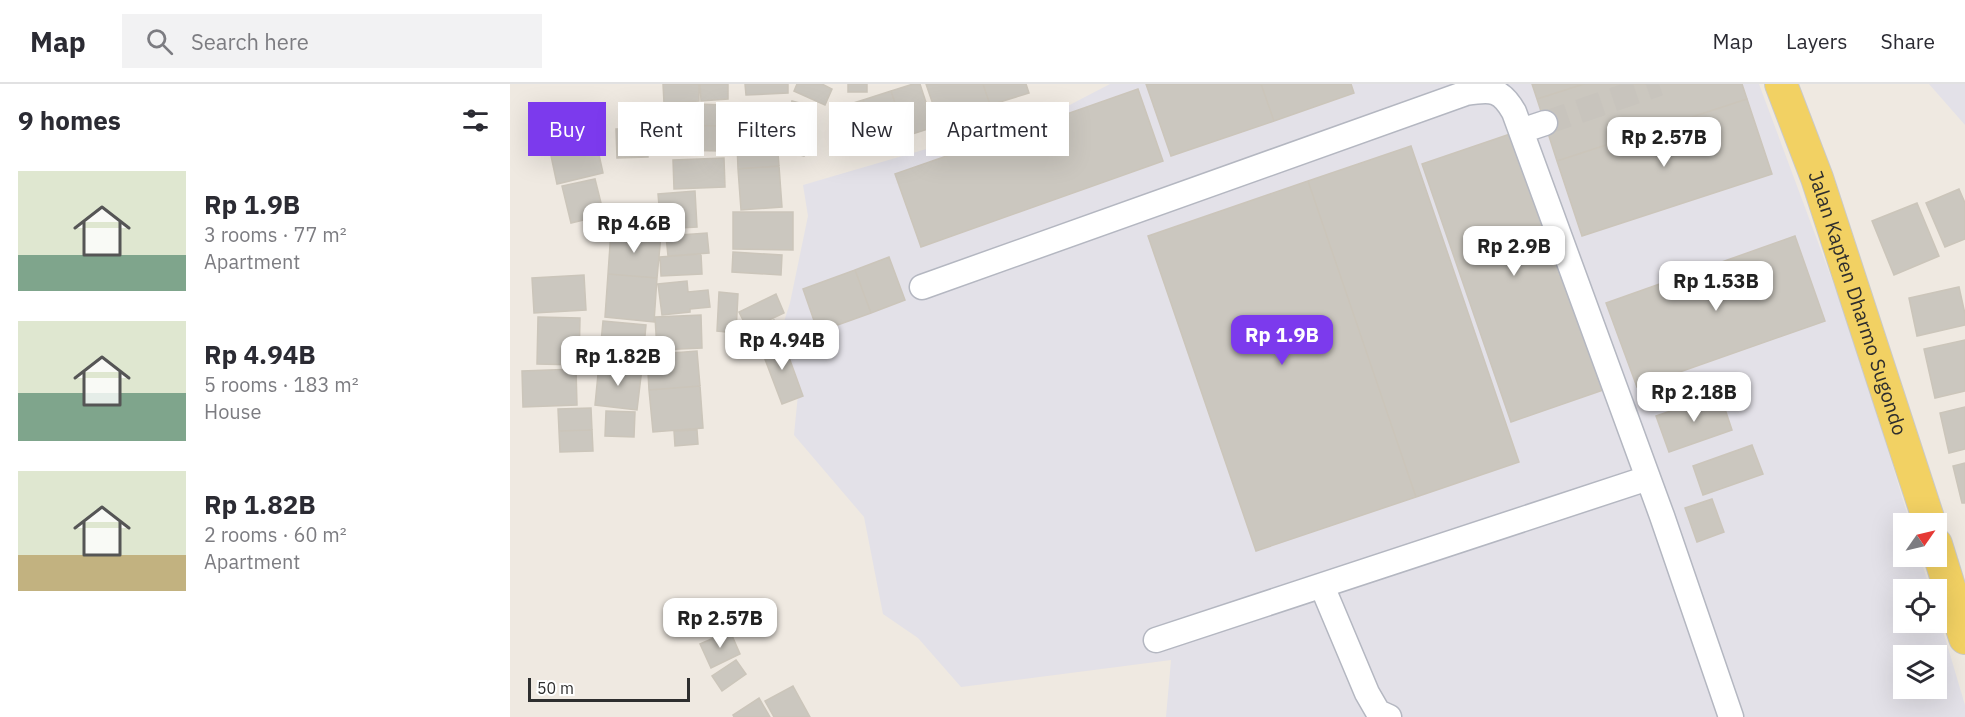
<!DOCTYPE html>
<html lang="en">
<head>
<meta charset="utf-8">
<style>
	:root { --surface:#fff; --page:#f2f2f3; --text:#2b2b33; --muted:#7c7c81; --line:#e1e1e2; --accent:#7c3aed }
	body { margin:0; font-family:"IBM Plex Sans",sans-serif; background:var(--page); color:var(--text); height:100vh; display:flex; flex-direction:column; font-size:22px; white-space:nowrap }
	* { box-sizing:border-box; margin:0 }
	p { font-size:20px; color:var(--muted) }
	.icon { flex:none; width:33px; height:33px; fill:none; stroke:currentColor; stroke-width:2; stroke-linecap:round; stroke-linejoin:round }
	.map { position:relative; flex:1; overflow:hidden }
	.drawer { display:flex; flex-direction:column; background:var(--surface); width:510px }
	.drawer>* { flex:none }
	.top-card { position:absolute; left:18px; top:18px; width:570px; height:54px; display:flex; gap:12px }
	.needle { width:39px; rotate:56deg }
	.controls { position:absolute; left:1383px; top:429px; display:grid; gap:12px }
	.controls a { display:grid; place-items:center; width:54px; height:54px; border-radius:0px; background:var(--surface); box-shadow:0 6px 24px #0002; font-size:30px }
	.scale { position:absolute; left:18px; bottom:15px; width:162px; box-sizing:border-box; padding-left:6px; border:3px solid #2e2e2e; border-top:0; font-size:16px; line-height:21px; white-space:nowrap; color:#2e2e2e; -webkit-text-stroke:4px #fff; paint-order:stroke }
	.price { position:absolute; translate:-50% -51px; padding:0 14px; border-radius:12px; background:#fff; color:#222; font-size:20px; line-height:39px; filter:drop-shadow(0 2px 3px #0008) }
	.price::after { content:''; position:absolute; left:50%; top:36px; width:18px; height:14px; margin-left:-9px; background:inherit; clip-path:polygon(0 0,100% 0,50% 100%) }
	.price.active { background:var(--accent); color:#fff }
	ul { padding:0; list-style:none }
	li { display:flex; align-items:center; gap:18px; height:150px; padding:0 18px }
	li span { display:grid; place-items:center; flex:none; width:168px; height:120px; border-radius:0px; color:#555 }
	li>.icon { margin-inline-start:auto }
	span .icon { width:72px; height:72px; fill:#fffc; stroke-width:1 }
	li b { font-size:26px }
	h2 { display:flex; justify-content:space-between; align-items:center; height:72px; padding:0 18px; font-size:26px }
	.tag { padding:0 21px; border-radius:0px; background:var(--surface); box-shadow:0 6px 24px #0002; font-size:21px; line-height:54px }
	.tag.active { background:var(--accent); color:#fff }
	header { display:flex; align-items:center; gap:36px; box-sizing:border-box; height:84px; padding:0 30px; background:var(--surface); border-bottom:2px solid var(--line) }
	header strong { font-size:28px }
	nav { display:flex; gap:33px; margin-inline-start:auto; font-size:21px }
	.search { width:420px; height:54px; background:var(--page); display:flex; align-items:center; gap:15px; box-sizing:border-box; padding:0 21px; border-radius:0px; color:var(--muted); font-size:22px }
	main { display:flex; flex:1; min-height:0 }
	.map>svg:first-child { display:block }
	.industrial { fill:#e3e1e8; fill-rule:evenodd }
	.building { fill:#cbc7bf; stroke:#cbc5ba; stroke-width:1.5 }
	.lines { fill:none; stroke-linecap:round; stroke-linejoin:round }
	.minor-tunnel { stroke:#c8c4bd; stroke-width:24; stroke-dasharray:24 12; stroke-linecap:butt }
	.minor-casing { stroke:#b4b7c1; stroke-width:27 }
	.major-casing { stroke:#c9c9c9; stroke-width:34 }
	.minor { stroke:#fff; stroke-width:24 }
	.major { stroke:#f2d163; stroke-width:32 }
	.labels { text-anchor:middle; stroke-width:4.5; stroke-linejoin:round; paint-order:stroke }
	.street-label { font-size:20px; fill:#2e2e2e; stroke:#fff }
</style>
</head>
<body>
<header>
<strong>Map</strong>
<div class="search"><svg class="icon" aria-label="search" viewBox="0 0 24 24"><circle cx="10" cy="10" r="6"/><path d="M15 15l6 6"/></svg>Search here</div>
<nav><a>Map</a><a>Layers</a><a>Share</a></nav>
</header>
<main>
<section class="drawer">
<h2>9 homes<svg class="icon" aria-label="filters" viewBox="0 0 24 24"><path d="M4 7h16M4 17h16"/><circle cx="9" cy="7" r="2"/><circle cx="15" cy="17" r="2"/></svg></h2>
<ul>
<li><span style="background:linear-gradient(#dfe7d0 70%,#7fa58c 0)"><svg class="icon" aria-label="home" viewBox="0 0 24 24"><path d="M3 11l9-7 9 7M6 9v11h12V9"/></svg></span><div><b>Rp 1.9B</b><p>3 rooms · 77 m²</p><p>Apartment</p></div></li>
<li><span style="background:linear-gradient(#dfe7d0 60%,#7fa58c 0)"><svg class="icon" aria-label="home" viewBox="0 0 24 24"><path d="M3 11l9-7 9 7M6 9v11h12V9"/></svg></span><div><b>Rp 4.94B</b><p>5 rooms · 183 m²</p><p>House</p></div></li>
<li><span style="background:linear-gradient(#dfe7d0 70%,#c2b280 0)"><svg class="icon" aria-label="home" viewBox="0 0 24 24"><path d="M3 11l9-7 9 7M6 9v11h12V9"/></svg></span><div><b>Rp 1.82B</b><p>2 rooms · 60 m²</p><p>Apartment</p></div></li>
</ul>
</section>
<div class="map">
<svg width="1455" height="633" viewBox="0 0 1455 633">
	<rect width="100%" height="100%" fill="#efe9e1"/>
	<path class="industrial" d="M600,0H1249L1344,255L1400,439L1394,440V472L1410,473L1420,505L1394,506V538H1426L1427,527L1455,621V633H656L661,576L451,603L408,554L373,530L354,433L284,351L288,310L267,259L280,219L298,132L293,101L550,26ZM1394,572H1426V604H1394Z
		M1419,0H1455V41Z"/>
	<path class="building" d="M153,0H189V17L154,19Z
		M190,0H218V15L191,17Z
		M235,0H278V9L236,11Z
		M287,0H312L322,5L315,21L284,7Z
		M338,0H357V8H338Z
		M403,0H410L424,43L396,52L381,7Z
		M416,0H473L480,21L429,38Z
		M473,0H516L519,9L480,21Z
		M636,0H751L764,37L661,72Z
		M751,0H841L844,9L764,37Z
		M1022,0H1074L1027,15Z
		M1074,0H1232L1237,15L1047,77L1027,15Z
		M628,5L653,77L411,163L385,90Z
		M381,7L396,52L368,61L353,16Z
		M1237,15L1262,90L1072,152L1047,77Z
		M353,16L368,61L336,71L321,26Z
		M282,17L305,23L294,72L271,66Z
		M163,19L212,21V42L162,41Z
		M266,36L267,56L227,58L225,38Z
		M162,41L212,42L211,67L162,66Z
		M137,44L138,73L107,74L106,45Z
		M1006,48L1096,305L1001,338L912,80Z
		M267,56L269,82L228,85L227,58Z
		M86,57L93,89L47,100L40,67Z
		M901,62L1009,378L906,413L798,97Z
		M214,74L215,103L164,105L163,76Z
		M269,82L272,123L231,126L228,85Z
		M85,95L94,131L61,139L52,102Z
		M798,97L906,413L746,467L638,152Z
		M1449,105L1455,119V155L1435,163L1416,119Z
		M185,107L187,143L151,145L148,110Z
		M1407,119L1429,172L1384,191L1362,137Z
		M223,128H283V166L223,165Z
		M101,147L151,151L147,194L98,190Z
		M197,149L199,169L158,172L156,152Z
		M1285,152L1315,237L1127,303L1096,219Z
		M223,168L272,171L271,191L222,188Z
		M191,170L192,190L151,192L150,173Z
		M379,173L395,216L361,229L345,186Z
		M345,186L361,229L308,248L293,205Z
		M98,190L147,194L144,238L95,233Z
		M74,191L76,226L24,229L22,194Z
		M177,197L178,208L198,206L200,223L180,225V228L152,231L148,200Z
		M1449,203L1455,230V241L1407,252L1399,214Z
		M209,208L228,210L226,249L207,247Z
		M266,210L274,229L238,246L229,228Z
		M191,231L192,264L147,266L145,233Z
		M28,233L70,234L69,281L27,280Z
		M264,236L271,251L242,265L235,249Z
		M93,237L136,241L132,284L89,280Z
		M272,254L293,312L272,320L250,262Z
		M1455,256V307L1425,314L1414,265Z
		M187,267L190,302L139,306L137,271Z
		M89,280L132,284L127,326L85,321Z
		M66,285L67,321L13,323L12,287Z
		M190,302L193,344L143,348L139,306Z
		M1210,310L1222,346L1159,368L1146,332Z
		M1455,323V365L1439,369L1430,329Z
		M81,324L82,346L49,347L48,325Z
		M96,327L125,328L124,353L95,352Z
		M82,346L83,367L50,368L49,347Z
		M187,346L188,360L165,362L164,347Z
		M1242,361L1253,390L1193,411L1183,382Z
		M1455,379V419H1452L1443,382Z
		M1202,415L1214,448L1187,458L1175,424Z
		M220,547L230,570L201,584L190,560Z
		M226,576L236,590L212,607L202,592Z
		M283,602L300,633H264L255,617Z
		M249,614L260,633H224L223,631Z"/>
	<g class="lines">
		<path class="minor-tunnel" d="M1035,39L1149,0"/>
		<defs>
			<path id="minor" d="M1011,47L1035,39
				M412,203L956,9C982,5 991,5 1004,28L1152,432L1221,633
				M812,502L857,609L868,628L879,633
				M646,556L1138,394"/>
			<g id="major">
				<path id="s1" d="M1271,0L1307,94L1420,440"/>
				<path d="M1426,460L1455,554"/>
			</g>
		</defs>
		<use href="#minor" class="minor-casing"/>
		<use href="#major" class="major-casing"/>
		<use href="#minor" class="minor"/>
		<use href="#major" class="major"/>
	</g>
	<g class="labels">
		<g class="street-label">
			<text dy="7" stroke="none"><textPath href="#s1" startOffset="232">Jalan Kapten Dharmo Sugondo</textPath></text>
		</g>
	</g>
</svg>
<div class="controls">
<a><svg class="needle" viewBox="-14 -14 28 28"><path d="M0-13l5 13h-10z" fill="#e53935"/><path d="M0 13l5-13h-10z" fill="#7c7c81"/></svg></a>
<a><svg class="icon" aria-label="locate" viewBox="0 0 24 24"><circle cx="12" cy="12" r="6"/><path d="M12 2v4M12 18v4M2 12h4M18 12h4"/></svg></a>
<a><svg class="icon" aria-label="layers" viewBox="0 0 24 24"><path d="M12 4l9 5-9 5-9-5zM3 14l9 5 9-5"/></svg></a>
</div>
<div class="scale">50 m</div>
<b class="price" style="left:1154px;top:84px">Rp 2.57B</b>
<b class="price" style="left:124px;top:170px">Rp 4.6B</b>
<b class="price" style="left:1004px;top:193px">Rp 2.9B</b>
<b class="price" style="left:1206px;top:228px">Rp 1.53B</b>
<b class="price active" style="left:772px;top:282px">Rp 1.9B</b>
<b class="price" style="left:272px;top:287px">Rp 4.94B</b>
<b class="price" style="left:108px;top:303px">Rp 1.82B</b>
<b class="price" style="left:1184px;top:339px">Rp 2.18B</b>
<b class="price" style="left:210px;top:565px">Rp 2.57B</b>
<div class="top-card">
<a class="tag active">Buy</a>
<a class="tag">Rent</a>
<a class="tag">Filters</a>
<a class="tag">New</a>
<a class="tag">Apartment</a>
</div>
</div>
</main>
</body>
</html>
